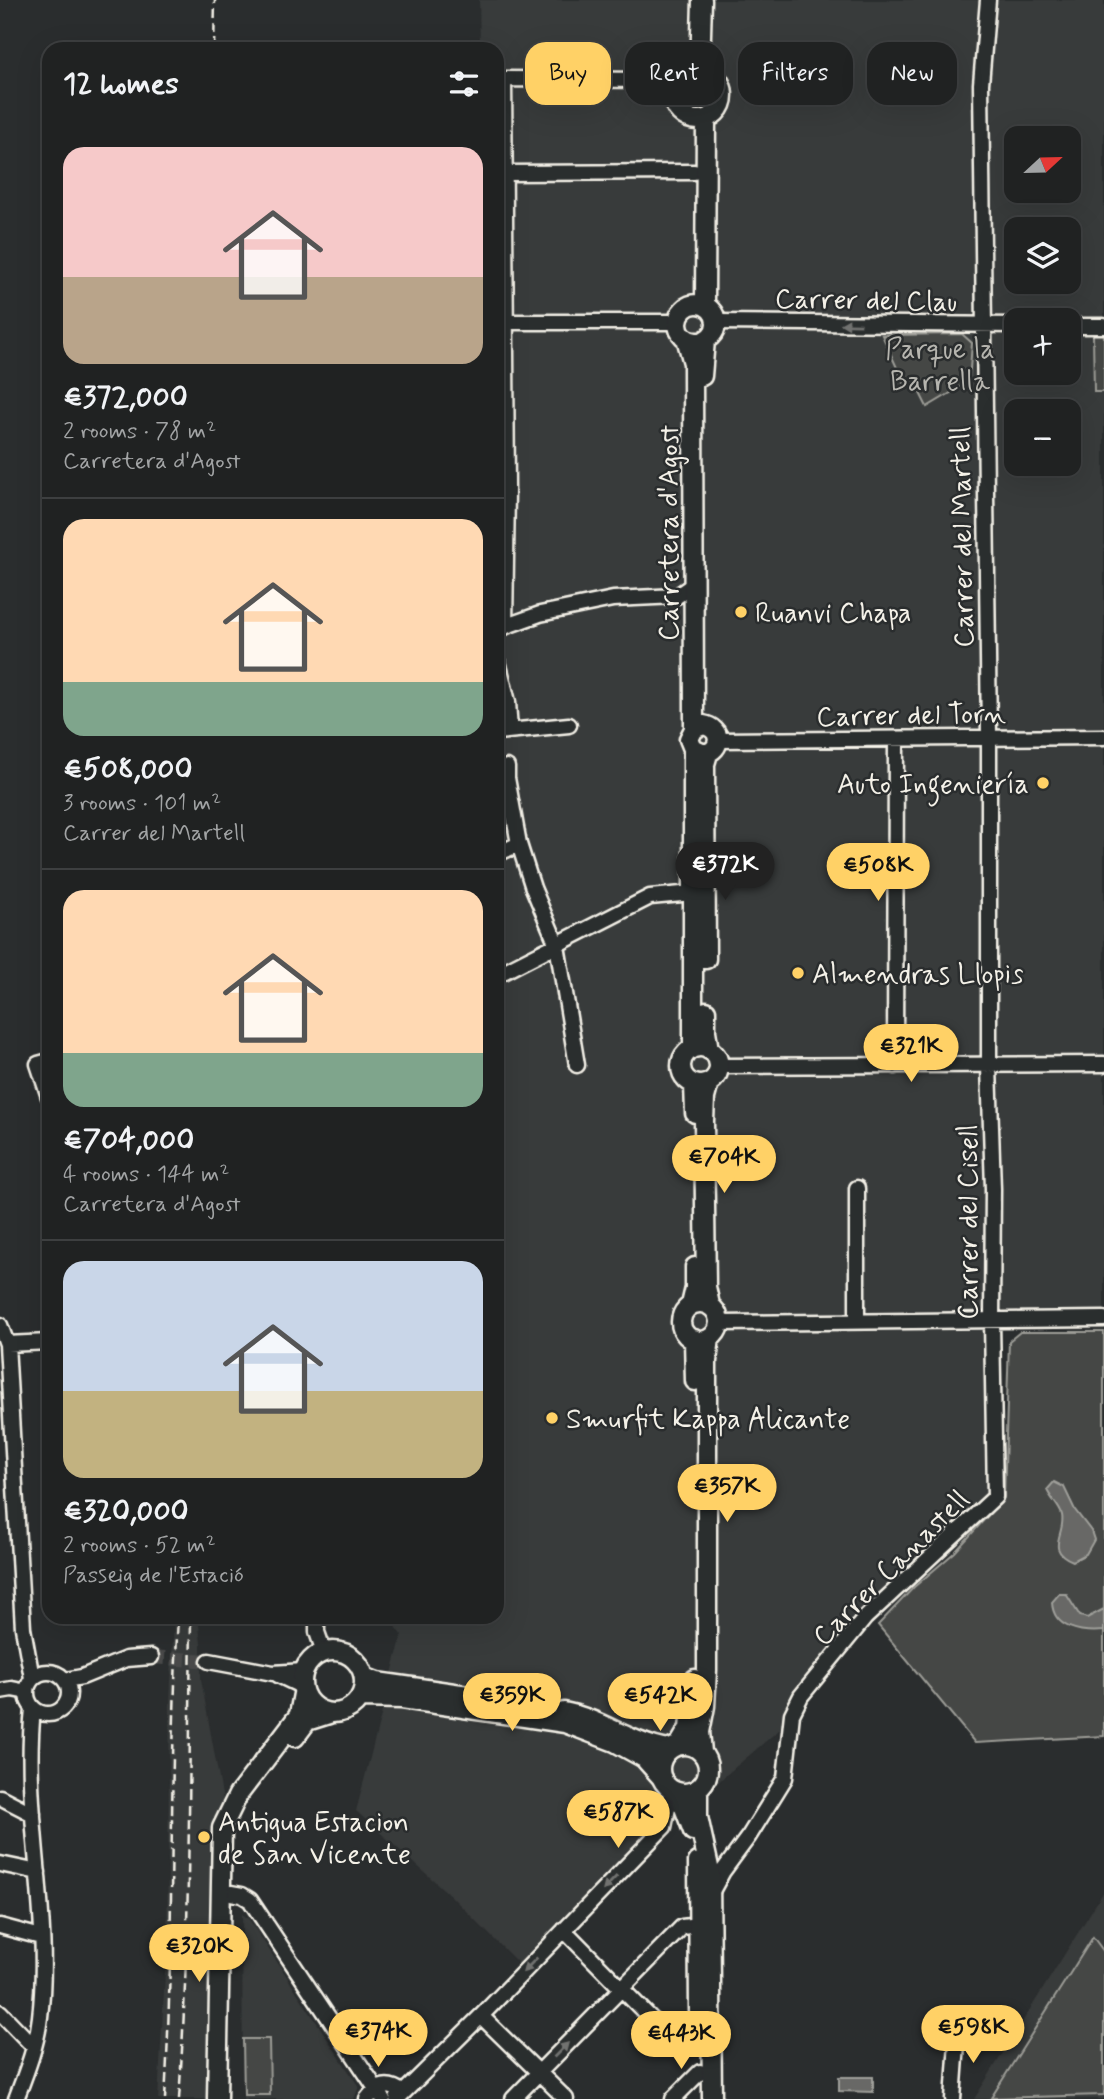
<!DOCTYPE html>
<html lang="en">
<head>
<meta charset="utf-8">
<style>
	:root { --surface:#202222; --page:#2d2f2f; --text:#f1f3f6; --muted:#a2a4a5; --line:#3d3f40; --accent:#ffd166 }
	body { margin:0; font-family:Mynerve,sans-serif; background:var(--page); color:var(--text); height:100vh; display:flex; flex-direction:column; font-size:26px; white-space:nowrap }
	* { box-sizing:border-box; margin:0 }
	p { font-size:23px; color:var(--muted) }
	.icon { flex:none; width:38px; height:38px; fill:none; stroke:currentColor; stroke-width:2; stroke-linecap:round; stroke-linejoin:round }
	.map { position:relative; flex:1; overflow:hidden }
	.panel { position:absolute; left:42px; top:42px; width:462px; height:1582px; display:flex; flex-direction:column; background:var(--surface); border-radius:21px; box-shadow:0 7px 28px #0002,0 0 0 2px var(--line) }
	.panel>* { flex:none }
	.banner { position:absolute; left:525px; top:42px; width:472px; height:63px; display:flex; gap:14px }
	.needle { width:46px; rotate:68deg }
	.controls { position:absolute; left:1004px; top:126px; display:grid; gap:14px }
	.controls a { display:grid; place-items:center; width:77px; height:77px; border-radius:14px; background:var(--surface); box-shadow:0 7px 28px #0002,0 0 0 2px var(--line); font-size:35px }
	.price { position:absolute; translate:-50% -60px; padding:0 16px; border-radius:24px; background:var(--accent); color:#111; font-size:23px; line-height:46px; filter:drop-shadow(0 2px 4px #0008) }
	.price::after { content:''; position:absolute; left:50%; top:42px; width:21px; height:16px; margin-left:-10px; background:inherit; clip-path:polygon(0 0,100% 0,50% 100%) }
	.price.on { background:#222; color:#fff }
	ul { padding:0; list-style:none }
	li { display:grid; align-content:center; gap:14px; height:371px; padding:0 21px }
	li+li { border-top:2px solid var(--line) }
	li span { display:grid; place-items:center; height:217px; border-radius:21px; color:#555 }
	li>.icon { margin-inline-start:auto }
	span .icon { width:126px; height:126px; fill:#fffc; stroke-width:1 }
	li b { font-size:30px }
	h2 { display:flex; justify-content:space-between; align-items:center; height:84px; padding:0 21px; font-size:30px }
	.chip { padding:0 24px; border-radius:21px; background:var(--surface); box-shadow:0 7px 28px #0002,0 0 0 2px var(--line); font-size:24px; line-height:63px }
	.chip.on { background:var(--accent); color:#111 }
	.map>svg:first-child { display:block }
	.built { fill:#373a3a; fill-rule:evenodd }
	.green { fill:#444645; stroke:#9c9c96; stroke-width:2 }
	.water { fill:#676866; stroke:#9f9f9a; stroke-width:2 }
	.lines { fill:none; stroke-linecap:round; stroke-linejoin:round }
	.minor-tunnel { stroke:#484a4a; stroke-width:14; stroke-dasharray:14 7; stroke-linecap:butt }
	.minor-casing { stroke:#f4f1e8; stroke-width:19 }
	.major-casing { stroke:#f4f1e8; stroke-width:23 }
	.minor { stroke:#2a2d2e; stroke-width:14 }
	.major { stroke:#2a2d2e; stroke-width:18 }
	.rail { stroke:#f4f1e8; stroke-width:2.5; stroke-dasharray:10 5; stroke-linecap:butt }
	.oneway { fill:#71726f }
	.poi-dot { fill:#ffd166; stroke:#2a2d2e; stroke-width:2.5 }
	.labels { text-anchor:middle; stroke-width:5; stroke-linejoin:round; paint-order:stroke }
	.street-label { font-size:28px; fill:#f4f1e8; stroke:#2a2d2e }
	.park-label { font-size:28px; fill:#b6b5af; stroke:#2a2d2e }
	.poi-label { font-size:28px; fill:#f4f1e8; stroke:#2a2d2e; text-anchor:start }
</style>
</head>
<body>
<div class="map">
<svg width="1104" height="2099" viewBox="0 0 1104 2099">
	<rect width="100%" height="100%" fill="#2a2d2e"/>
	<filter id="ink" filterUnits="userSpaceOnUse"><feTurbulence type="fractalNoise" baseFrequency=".0143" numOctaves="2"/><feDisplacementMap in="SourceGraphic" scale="14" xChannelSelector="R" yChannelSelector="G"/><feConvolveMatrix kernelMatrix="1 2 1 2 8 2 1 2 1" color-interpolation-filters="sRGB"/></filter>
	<g filter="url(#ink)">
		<path class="built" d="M479,0H1104V1327L1002,1329L986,1497L855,1640L799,1713L725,1776L562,1926L521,1966L451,1896L356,1811L402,1635L389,1617H497V49H480ZM1017,138H1069V191H1017ZM1017,229H1069V282H1017ZM1017,320H1069V373H1017ZM1017,411H1069V464H1017Z
			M174,1617H198L201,1643V1679L224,1806L218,1823L210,1825V1855H214L212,2099H158L167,1936L170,1701Z
			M1104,1891V2099H974Z
			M242,1914L249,1919L359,2087L354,2099H243Z"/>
		<path class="green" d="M962,334L972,343L969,382L927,407L914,381L904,383L882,335Z
			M1093,334H1104V392H1094Z
			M1020,1332H1104V1736L975,1743L878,1625L914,1587L955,1552L1004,1498L1009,1341Z
			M1093,1937L1104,1952V2095L991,2098Z
			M243,2039H269L270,2095H244Z"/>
		<path class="water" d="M1054,1482L1064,1487L1075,1510L1091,1531L1094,1540L1086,1554L1073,1561C1044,1550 1066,1534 1062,1515C1060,1507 1051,1499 1047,1490Z
			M1059,1594H1066L1080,1616L1087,1618L1104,1609V1631C1082,1633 1053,1629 1052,1602Z
			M839,2077H873V2092L839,2091Z"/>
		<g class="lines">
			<path class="minor-tunnel" d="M151,1657L209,1661"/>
			<defs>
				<path id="minor" d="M504,173L694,172
					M504,322H678
					M716,322L1017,325
					M1069,326H1104
					M505,627L507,490L504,79L656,80L675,85
					M498,629L540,614L613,599L677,596L694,584
					M497,657L508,702L510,731
					M497,732L569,725
					M719,740L1104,737
					M507,767V778L519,844
					M497,854L519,844L533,888L557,945L577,1065
					M497,975L650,897L693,893
					M49,1061L38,1064L49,1097
					M719,1066L1104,1064
					M895,1066L896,739
					M857,1188V1322
					M719,1323L1104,1319
					M0,1325L7,1344L23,1628L32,1678
					M7,1344L49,1342
					M317,1617V1632L324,1652
					M209,1661L273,1673L304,1671
					M27 1693a21 21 0 1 1 42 0a21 21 0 1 1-42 0Z
					M278,1675L301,1686
					M65,1680L82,1677L126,1659L151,1657
					M0,1691L12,1689L27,1692
					M0,1797L33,1814
					M0,1864L38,1872
					M231,1893L242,1895L250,1900L383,2099
					M711,1893L723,1871L749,1836L785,1778L792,1714L801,1696L865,1618L995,1497L992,1321L993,1189L989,1066V737L981,84L988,0
					M0,1926L41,1937
					M564,1930L675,2043L685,2046L700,2042
					M0,2012L33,2046
					M481,2016L566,2099
					M16,2099C26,2073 37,2045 40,2017C52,1915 22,1811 33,1709
					M367,2099C377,2085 389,2082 403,2093
					M397,2099L481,2016L664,1827L672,1789
					M513,2099L682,1927L698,1925
					M673,2099L700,2072
					M953,2099L958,2029"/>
				<path id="major" d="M673 95a25 25 0 1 1 50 0a25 25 0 1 1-50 0Z
					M700,70L702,0
					M678 323a19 19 0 1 1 38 0a19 19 0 1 1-38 0Z
					M705,305L706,119
					M686,338L693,363L694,729
					M702,376L705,340
					M693,749L704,754C723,750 722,728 703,725L694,729L689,739L693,749V1048
					M706,959L705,764L708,754
					M706,1011V1031L709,1050
					M681 1066a19 19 0 1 1 38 0a19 19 0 1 1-38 0Z
					M709,1083L705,1098L704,1121L706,1287L710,1305
					M694,1084L695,1113
					M681 1322a19 19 0 1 1 38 0a19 19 0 1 1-38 0Z
					M691,1305L695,1288V1267
					M694,1339L695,1381
					M302 1682a31 31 0 1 1 62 0a31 31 0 1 1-62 0Z
					M364,1677L377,1682L468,1695
					M360,1698L402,1699L565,1723L615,1742L644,1758L662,1778
					M564,1712C601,1719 632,1744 669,1750
					M295,1737L307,1721L329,1714
					M679,1745L689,1728L695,1679
					M660 1769a24 24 0 1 1 48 0a24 24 0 1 1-48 0Z
					M702,1752L700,1732L705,1706L707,1670V1361L710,1338
					M698,1788V1817L710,1872L712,2099
					M678,1792L693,1831
					M698,1862L699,2012
					M217,2099L222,1828L238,1795L299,1715L303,1694"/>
			</defs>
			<use href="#minor" class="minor-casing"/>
			<use href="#major" class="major-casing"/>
			<use href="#minor" class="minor"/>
			<use href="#major" class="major"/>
			<path class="rail" d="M214,49L215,0
				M165,2099C174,1938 169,1778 178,1617
				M179,2099C190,1939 189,1777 191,1617"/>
		</g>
		<defs><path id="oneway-solid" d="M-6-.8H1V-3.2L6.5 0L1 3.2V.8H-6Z" transform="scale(1.75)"/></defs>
		<g class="oneway">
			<use href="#oneway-solid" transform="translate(851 324) rotate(-179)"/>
			<use href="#oneway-solid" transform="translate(610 1883) rotate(134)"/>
			<use href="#oneway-solid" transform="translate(530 1965) rotate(134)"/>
			<use href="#oneway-solid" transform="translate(561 2050) rotate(-45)"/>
		</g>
	</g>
	<g class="poi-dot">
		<circle cx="741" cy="612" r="7"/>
		<circle cx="1043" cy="783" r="7"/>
		<circle cx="798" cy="973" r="7"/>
		<circle cx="552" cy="1418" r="7"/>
		<circle cx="204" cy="1837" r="7"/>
	</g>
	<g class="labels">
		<g class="street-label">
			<text transform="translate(866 299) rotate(1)" y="10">Carrer del Clau</text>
			<text transform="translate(668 533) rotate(-90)" y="10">Carretera d'Agost</text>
			<text transform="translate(961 537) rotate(-91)" y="10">Carrer del Martell</text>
			<text transform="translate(911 714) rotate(-1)" y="10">Carrer del Torn</text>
			<text transform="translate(967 1222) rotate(-90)" y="10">Carrer del Cisell</text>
			<text transform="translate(890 1567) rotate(-45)" y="10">Carrer Canastell</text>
		</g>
		<g class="park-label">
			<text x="940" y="358">Parque la<tspan x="940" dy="32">Barrella</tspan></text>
		</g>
		<g class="poi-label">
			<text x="755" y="622">Ruanvi Chapa</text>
			<text x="1029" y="793" text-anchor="end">Auto Ingeniería</text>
			<text x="812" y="983">Almendras Llopis</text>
			<text x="566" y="1428">Smurfit Kappa Alicante</text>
			<text x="218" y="1831">Antigua Estacion<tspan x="218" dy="32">de San Vicente</tspan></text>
		</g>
	</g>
</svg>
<div class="controls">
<a><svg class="needle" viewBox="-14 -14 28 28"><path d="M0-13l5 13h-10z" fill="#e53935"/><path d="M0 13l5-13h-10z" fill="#a2a4a5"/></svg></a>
<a><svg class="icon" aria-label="layers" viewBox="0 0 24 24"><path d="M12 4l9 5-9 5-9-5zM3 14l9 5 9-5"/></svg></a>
<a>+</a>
<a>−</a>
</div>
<b class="price on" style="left:725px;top:902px">€372K</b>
<b class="price" style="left:878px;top:903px">€508K</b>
<b class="price" style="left:911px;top:1084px">€321K</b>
<b class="price" style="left:724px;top:1195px">€704K</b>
<b class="price" style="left:727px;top:1524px">€357K</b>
<b class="price" style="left:512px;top:1733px">€359K</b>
<b class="price" style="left:660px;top:1733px">€542K</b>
<b class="price" style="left:618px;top:1850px">€587K</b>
<b class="price" style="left:199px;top:1984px">€320K</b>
<b class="price" style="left:973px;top:2065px">€598K</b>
<b class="price" style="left:378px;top:2069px">€374K</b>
<b class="price" style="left:681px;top:2071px">€443K</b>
<div class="banner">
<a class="chip on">Buy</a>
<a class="chip">Rent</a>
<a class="chip">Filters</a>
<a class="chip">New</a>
</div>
<section class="panel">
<h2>12 homes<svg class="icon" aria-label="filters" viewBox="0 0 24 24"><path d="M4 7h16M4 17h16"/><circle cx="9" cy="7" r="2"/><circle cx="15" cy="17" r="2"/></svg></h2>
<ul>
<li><span style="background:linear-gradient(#f6c9c9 60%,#b9a48a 0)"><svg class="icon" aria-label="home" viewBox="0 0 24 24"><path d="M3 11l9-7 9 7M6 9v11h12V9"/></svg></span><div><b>€372,000</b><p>2 rooms · 78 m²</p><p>Carretera d'Agost</p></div></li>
<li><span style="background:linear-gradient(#ffd9b3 75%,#7fa58c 0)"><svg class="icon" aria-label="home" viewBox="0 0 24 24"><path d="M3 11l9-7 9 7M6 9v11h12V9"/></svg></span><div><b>€508,000</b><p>3 rooms · 101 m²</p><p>Carrer del Martell</p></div></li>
<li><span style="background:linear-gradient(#ffd9b3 75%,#7fa58c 0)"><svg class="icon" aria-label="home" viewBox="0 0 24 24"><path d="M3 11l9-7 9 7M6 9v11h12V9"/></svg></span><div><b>€704,000</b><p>4 rooms · 144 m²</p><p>Carretera d'Agost</p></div></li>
<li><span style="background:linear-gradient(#c9d6e8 60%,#c2b280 0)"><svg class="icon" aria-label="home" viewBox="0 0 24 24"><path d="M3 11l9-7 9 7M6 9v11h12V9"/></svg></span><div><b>€320,000</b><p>2 rooms · 52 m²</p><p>Passeig de l'Estació</p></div></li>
</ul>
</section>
</div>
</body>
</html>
